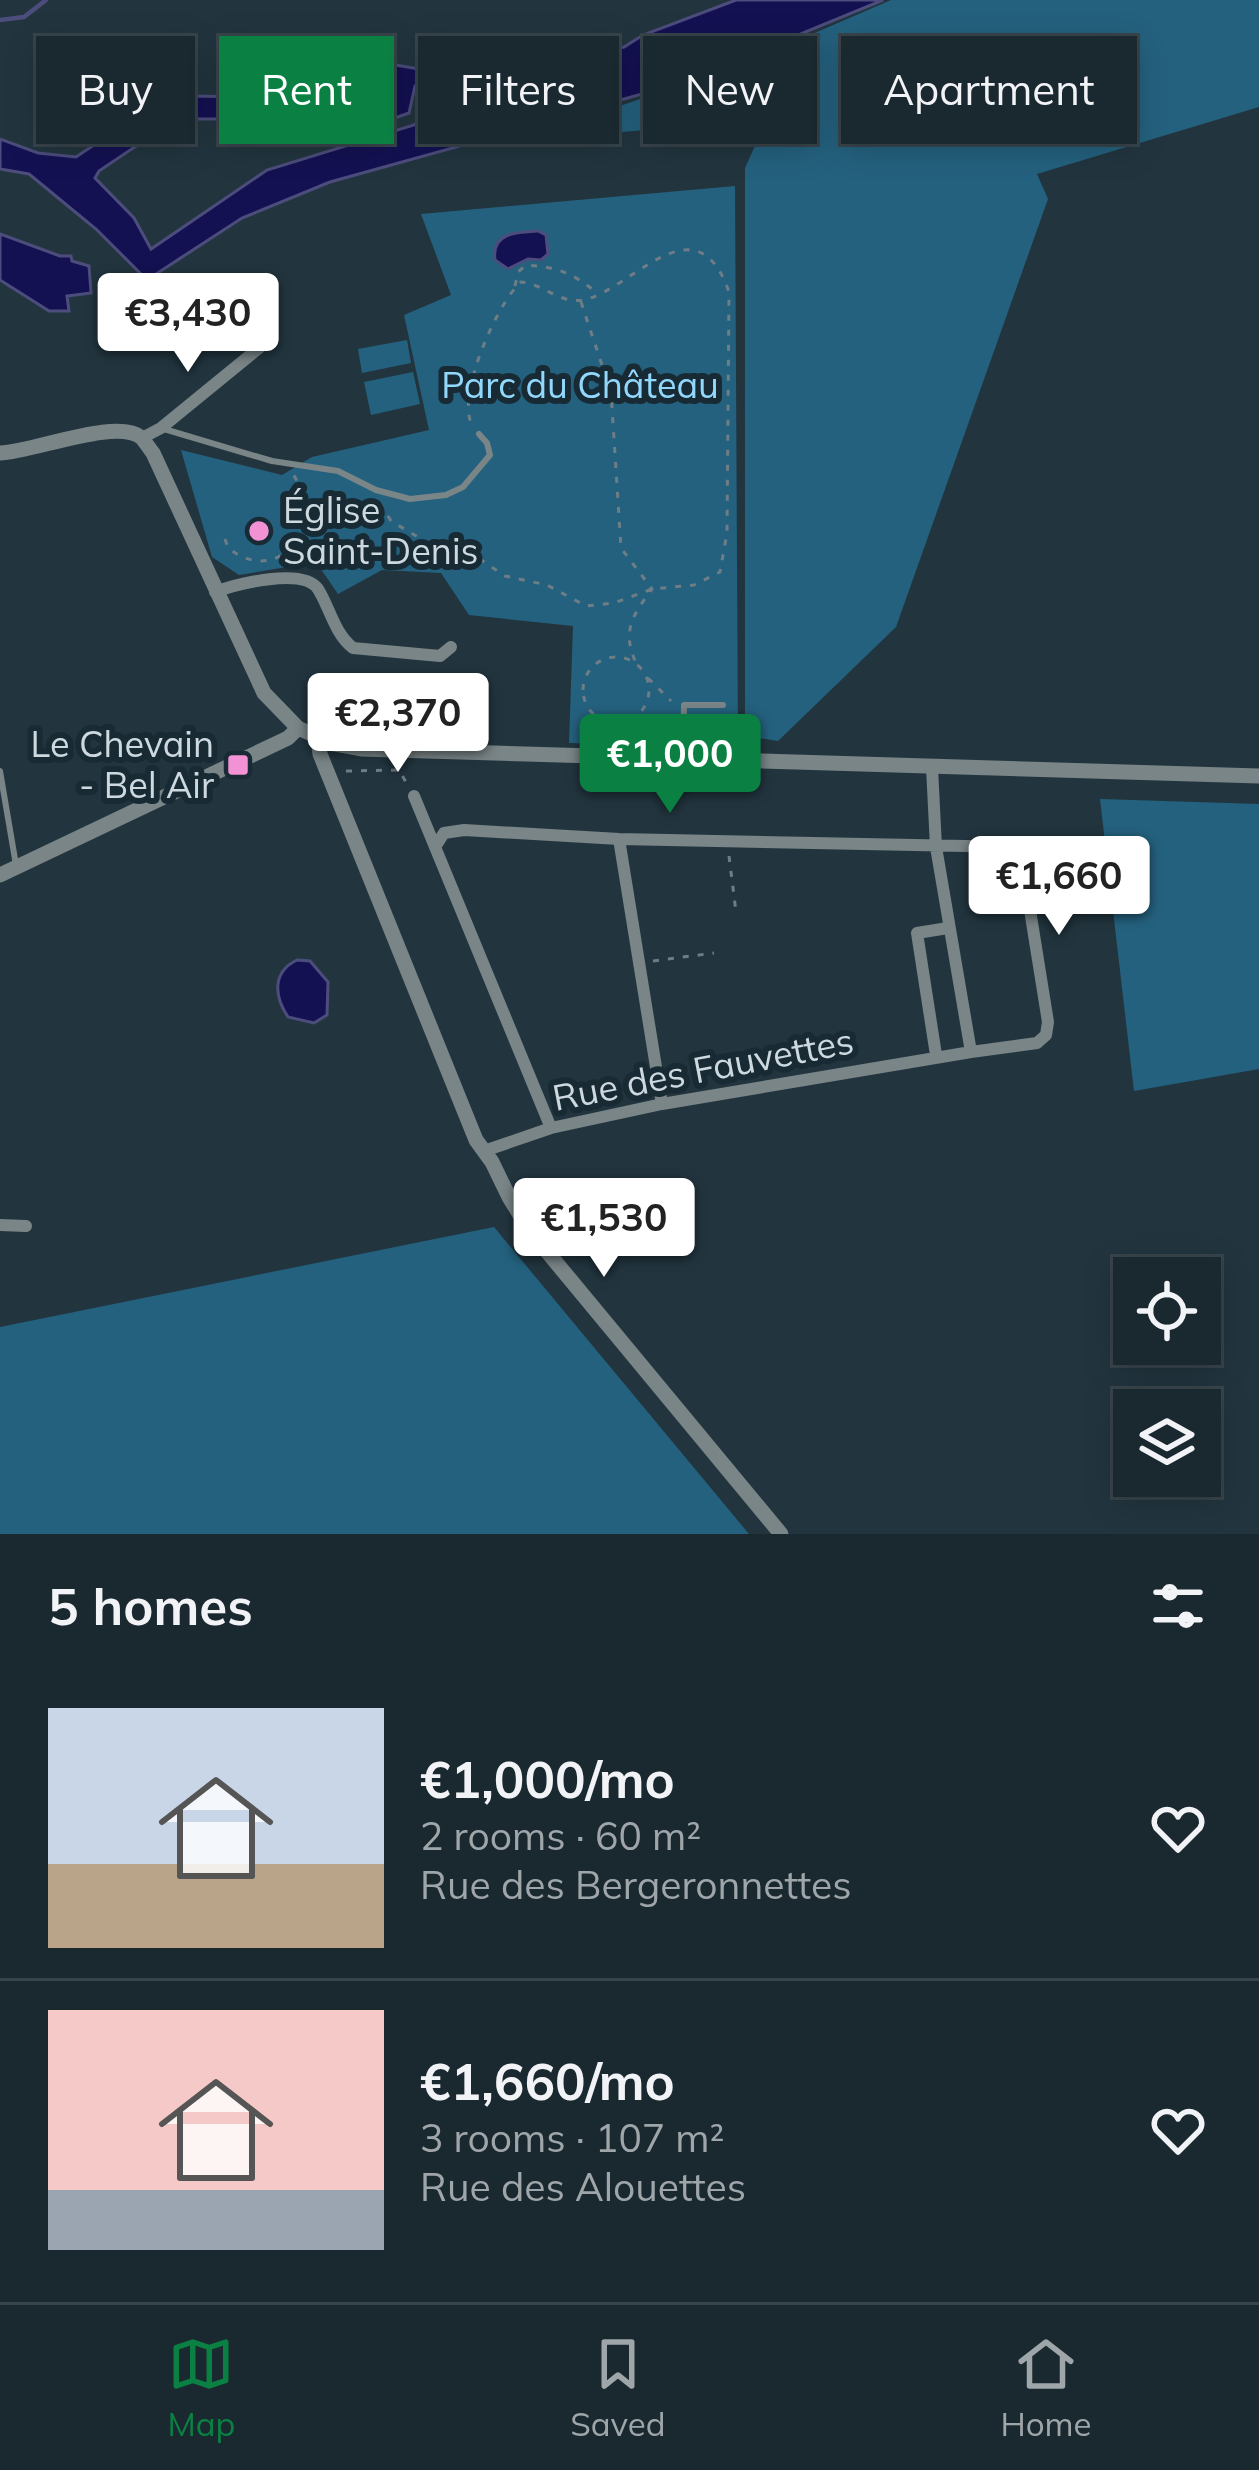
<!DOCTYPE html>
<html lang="en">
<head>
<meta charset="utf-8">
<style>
	:root { --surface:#1a282f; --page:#233037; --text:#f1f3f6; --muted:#9fa6aa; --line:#38444b; --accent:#0b8043 }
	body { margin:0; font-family:Mulish,sans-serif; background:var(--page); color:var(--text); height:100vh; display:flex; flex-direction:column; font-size:45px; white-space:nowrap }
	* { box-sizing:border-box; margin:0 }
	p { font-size:39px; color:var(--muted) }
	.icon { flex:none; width:66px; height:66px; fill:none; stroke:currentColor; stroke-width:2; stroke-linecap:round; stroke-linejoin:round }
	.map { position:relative; height:1534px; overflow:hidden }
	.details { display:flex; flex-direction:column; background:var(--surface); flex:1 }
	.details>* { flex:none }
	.guide { position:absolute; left:36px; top:36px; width:1188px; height:108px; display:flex; gap:24px }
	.buttons { position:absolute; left:1113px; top:1257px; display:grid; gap:24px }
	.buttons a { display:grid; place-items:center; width:108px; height:108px; border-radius:0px; background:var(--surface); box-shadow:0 6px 30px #0003,0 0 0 3px var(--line); font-size:60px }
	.price { position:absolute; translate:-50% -102px; padding:0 27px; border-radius:12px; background:#fff; color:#222; font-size:39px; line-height:78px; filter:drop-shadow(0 3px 6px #0008) }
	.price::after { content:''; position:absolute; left:50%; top:72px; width:36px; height:27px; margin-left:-18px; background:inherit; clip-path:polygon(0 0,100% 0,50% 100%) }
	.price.on { background:var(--accent); color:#fff }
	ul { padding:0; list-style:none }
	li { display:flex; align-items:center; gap:36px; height:300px; padding:0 48px }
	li+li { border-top:3px solid var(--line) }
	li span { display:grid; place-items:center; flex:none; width:336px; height:240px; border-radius:0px; color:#555 }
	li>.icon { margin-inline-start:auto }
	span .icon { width:144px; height:144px; fill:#fffc; stroke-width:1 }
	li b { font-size:51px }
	h2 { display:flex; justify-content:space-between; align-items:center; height:144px; padding:0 48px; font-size:51px }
	.tag { padding:0 42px; border-radius:0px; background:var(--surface); box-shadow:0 6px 30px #0003,0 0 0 3px var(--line); font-size:42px; line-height:108px }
	.tag.on { background:var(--accent); color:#fff }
	.tabs { display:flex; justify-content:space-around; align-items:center; height:168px; border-top:3px solid var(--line); background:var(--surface); font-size:33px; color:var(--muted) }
	.tabs a { display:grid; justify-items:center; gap:6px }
	.tabs .on { color:var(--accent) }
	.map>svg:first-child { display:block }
	.green { fill:#24617e }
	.water { fill:#141153; stroke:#4c4d7d; stroke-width:3 }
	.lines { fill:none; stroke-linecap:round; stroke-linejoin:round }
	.stream { stroke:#4c4d7d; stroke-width:4.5 }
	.path { stroke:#6e7d86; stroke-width:3; stroke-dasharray:6 9; stroke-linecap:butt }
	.service { stroke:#7a8587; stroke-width:6 }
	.minor { stroke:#7a8587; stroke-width:12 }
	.tertiary { stroke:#7a8587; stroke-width:15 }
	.poi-dot { fill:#f391d5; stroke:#182b35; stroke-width:4.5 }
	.labels { text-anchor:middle; stroke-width:12; stroke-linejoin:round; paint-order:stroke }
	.park-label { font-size:36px; fill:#92d8fc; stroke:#182b35 }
	.poi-label { font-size:36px; fill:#cdd9df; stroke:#182b35; text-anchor:start }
	.street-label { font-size:36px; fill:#cdd9df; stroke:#182b35 }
</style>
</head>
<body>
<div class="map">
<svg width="1259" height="1534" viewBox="0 0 1259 1534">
	<rect width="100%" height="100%" fill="#22353f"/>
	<path class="green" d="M891,0H1259V107L1037,174L1048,199L896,627L778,741L745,736V168L767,119L622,132L614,108L750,61Z
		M735,186L738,747L569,743L573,626L469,615L441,573L382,570L338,594L316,562L239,575L212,557L181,450L282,475L312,457L429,430L404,315L451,295L421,214Z
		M407,340L411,363L362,373L358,349Z
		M413,372L420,404L371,415L364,382Z
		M1100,799L1259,804V1069L1134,1091Z
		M494,1227L749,1534H0V1327Z"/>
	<path class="water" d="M736,0H883L682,83L624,99L557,109L470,136L460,146L330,182L242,218L153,276L144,277L96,229L29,174L0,169V139L38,153L76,157L154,105L190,96L251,97L331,41L343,40L372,61L425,70L421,86H415L409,113L375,125L369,115L374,100L370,90L337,82L260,119H189L151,136L99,171L95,178L134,218L151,249L267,170L414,125L423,116L430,67L485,72L509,70L530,62L624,47L643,35Z
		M538,231L546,235L548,254L541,260L528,259L508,269L495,260C491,233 516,232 538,231Z
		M0,234L60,256H71L72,261L89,266L91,293L67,296L69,311H49L0,280Z
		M297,960L310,961L328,982L327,1015L314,1023L288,1017C274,996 272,972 297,960Z"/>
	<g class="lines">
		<path class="stream" d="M0,20L24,17L46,0"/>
		<path class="path" d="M515,286L518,272L526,265C557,267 573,273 597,293
			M581,302L611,392L621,548L652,589C632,616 621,632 637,665
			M380,503L391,521L433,546L462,547L505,576L547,585L586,606L614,603L652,589L694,585L720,572L727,533L729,292C696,197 631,291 583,300C560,304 543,284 521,282C497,303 456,396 472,425
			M225,539L228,548C281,589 325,524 293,474
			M293,548C340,538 384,547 431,546
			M583 690a33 33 0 1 1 66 0a33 33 0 1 1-66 0Z
			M648,678L671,701
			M346,771L399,770L407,784
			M729,856L736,912
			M653,961L714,953"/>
		<path class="service" d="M164,429L272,461L338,471L376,490L410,499L446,495L463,487L490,455L487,443L479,434
			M683,755L684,705H723
			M0,771L16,865"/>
		<path class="minor" d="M142,438L161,428L259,348
			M215,592C237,584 303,567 318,589C330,608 334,633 353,648L440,656L451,647
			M414,796L551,1128
			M619,839L662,1104
			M435,847L444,833L464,830L619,839L1016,847L1021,854L1048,1022L1046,1035L1037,1043L971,1052
			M936,1055L917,933L948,928
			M484,1151L551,1128L662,1104L971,1052L936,847L932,768
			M0,1225L26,1226"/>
		<path class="tertiary" d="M0,453C34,452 117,417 142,438C143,439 152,452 153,453L264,693L298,728L334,744L361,749L1259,776
			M318,738L320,754L476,1140L492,1162L509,1197L530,1231L781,1534
			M0,875L288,738L298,728"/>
	</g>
	<g class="poi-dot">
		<circle cx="259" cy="531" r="12"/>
		<rect x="226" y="753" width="24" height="24" rx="6"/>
	</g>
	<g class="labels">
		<g class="park-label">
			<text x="580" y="398">Parc du Château</text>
		</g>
		<g class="poi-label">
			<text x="283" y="523">Église<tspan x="283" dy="41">Saint-Denis</tspan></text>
			<text x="214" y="757" text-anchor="end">Le Chevain<tspan x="214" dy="41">- Bel Air</tspan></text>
		</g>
		<g class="street-label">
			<text transform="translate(703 1069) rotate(-11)" y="13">Rue des Fauvettes</text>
		</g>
	</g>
</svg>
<div class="buttons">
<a><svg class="icon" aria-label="locate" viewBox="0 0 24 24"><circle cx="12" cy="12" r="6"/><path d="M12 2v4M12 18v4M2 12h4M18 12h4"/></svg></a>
<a><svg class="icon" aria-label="layers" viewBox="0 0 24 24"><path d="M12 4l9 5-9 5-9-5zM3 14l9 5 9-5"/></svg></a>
</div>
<b class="price" style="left:188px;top:375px">€3,430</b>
<b class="price" style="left:398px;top:775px">€2,370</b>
<b class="price on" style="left:670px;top:816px">€1,000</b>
<b class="price" style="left:1059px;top:938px">€1,660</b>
<b class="price" style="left:604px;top:1280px">€1,530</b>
<div class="guide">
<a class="tag">Buy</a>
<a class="tag on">Rent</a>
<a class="tag">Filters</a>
<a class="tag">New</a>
<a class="tag">Apartment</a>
</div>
</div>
<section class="details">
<h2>5 homes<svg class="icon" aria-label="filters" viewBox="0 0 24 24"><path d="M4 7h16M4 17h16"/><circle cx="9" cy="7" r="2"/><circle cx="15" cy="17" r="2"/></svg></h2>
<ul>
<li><span style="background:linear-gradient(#c9d6e8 65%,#b9a48a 0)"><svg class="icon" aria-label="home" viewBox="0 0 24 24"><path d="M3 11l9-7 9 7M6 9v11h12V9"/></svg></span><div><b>€1,000/mo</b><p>2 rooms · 60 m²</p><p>Rue des Bergeronnettes</p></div><svg class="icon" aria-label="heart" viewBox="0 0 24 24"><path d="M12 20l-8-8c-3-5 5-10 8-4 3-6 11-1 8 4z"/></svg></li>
<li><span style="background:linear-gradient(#f6c9c9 75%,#9aa5b1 0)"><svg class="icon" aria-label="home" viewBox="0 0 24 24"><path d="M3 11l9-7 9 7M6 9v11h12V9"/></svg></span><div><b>€1,660/mo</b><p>3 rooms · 107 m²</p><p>Rue des Alouettes</p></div><svg class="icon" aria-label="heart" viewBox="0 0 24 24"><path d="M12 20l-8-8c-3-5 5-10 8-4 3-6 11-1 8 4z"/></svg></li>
</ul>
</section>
<nav class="tabs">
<a class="on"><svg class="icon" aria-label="map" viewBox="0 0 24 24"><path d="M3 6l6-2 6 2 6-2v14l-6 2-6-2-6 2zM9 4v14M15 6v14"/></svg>Map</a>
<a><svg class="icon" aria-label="saved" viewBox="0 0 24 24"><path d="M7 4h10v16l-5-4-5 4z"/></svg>Saved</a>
<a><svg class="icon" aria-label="home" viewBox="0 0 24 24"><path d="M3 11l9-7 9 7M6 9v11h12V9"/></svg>Home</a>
</nav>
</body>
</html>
